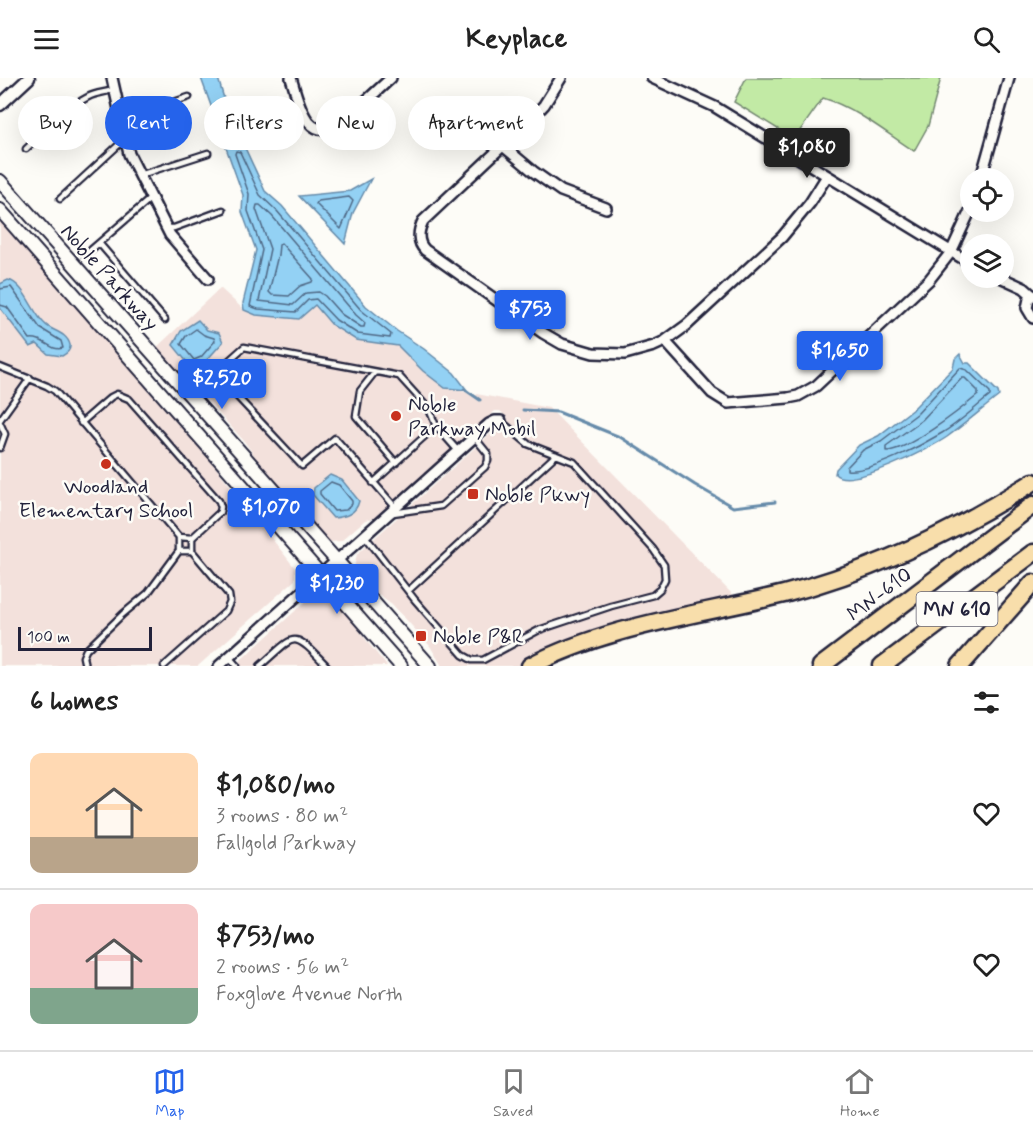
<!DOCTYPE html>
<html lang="en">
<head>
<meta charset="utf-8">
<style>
	:root { --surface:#fff; --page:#f6f6f6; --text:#222; --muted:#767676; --line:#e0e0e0; --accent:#2563eb }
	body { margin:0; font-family:Mynerve,sans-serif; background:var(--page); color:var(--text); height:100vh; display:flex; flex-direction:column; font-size:22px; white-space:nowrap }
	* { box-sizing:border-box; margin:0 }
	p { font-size:20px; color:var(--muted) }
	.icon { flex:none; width:33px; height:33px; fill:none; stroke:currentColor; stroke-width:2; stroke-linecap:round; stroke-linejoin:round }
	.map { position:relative; height:588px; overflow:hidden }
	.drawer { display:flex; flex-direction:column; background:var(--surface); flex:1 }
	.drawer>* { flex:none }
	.hud { position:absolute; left:18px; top:18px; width:600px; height:54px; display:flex; gap:12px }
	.fabs { position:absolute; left:960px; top:90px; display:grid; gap:12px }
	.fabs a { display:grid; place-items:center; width:54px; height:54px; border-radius:50%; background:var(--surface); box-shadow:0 6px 24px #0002; font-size:30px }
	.scale { position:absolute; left:18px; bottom:15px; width:134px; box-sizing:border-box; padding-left:6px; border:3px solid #22223b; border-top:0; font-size:16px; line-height:21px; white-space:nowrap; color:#22223b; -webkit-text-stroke:4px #fdfcf7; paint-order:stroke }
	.price { position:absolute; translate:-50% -51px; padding:0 14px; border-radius:6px; background:var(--accent); color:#fff; font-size:20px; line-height:39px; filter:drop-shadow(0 2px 3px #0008) }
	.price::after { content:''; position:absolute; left:50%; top:36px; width:18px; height:14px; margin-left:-9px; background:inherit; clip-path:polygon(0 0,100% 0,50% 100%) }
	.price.active { background:#222; color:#fff }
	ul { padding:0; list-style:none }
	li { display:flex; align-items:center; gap:18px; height:150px; padding:0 30px }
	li+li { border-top:2px solid var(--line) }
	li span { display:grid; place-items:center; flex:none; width:168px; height:120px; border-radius:12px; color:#555 }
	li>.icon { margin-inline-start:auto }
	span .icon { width:72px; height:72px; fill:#fffc; stroke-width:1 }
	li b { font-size:26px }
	h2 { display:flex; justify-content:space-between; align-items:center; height:72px; padding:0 30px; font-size:26px }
	.pill { padding:0 21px; border-radius:27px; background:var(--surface); box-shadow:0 6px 24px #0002; font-size:21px; line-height:54px }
	.pill.active { background:var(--accent); color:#fff }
	header { display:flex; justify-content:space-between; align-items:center; height:78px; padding:0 30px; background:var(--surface); font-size:27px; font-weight:700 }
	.dock { display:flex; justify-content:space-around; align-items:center; height:84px; border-top:2px solid var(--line); background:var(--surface); font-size:16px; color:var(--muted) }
	.dock a { display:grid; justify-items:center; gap:3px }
	.dock .active { color:var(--accent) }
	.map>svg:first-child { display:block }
	.built { fill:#f3e1dc }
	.green { fill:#c2eaa5; stroke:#728670; stroke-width:1.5 }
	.water { fill:#93d1f4; stroke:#668baa; stroke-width:1.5 }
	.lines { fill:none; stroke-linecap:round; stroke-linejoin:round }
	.shore { stroke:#4f6885; stroke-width:1.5 }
	.stream { stroke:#668baa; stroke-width:3 }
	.service-casing { stroke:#22223b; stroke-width:9 }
	.minor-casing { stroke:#22223b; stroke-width:14 }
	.tertiary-casing { stroke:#22223b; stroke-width:15 }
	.secondary-casing { stroke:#22223b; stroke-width:16 }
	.motorway-casing { stroke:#22223b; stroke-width:21 }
	.service { stroke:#fdfcf7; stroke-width:4.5 }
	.minor { stroke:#fdfcf7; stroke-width:9 }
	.tertiary { stroke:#fdfcf7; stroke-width:10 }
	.secondary { stroke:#fdfcf7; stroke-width:12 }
	.motorway { stroke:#f8deab; stroke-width:16 }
	.poi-dot { fill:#c8321e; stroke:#fdfcf7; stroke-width:2 }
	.labels { text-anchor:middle; stroke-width:5; stroke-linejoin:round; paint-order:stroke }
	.shield { fill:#fdfcf7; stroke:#646373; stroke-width:1.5 }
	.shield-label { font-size:20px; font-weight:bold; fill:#22223b }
	.street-label { font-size:21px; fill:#22223b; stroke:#fdfcf7 }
	.poi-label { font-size:21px; fill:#22223b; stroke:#fdfcf7; text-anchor:start }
</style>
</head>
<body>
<header><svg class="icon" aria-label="menu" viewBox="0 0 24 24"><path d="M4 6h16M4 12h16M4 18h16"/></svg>Keyplace<svg class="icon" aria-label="search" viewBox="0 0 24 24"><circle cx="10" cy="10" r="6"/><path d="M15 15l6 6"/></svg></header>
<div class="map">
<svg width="1033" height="588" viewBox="0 0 1033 588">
	<rect width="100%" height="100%" fill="#fdfcf7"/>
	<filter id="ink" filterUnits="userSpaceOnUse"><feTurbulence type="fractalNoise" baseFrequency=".0167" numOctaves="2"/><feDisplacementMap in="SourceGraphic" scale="12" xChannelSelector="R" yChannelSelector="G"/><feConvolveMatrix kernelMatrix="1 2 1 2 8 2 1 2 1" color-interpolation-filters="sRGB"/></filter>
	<g filter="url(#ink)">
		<path class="built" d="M0,142L190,357L295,490V502L198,588H0Z
			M220,210L244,232L256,237L314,227L332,247L356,262L398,268L423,293L445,310L549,330L736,520L609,547L538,576L517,588H442L430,568L392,526L362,504L355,495V485L357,476L508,340L500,333H495L378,439L365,442L341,463L331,464L324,460L266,394L244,363L207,323L180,299L156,270Z
			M323,515L331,516L336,520L369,566L387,588H234L313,517Z"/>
		<path class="green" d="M746,0H941L928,48L914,73C886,55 856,30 823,20L794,61L734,24Z"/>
		<path class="water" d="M201,0H218L227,31L265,113L282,128L366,228L397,253L424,271L454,295L467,312L445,310L423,293L398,268L356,262L332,247L315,227L299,241L256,237L244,232L243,225L256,172L242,134L243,117Z
			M371,101L353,135L345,166L299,118L350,113Z
			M8,202C24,205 33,236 45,246C51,253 67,254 70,267C71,273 66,276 62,278L48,276L37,266L30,269L0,230V206Z
			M198,242L207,252L219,255L223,264L204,285L191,289L173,267L181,253Z
			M960,276L965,285H969L998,314L999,318C982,331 965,346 947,359C931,370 850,412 835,396L836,391L859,367L878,358L913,331L953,290L955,281Z
			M330,397L342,402L359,423C356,436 345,439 333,440L313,417L314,410Z"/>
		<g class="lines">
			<path class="shore" d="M236,73L240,74L260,117L277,133L361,232L391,256L390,260L358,256L336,242L316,221L308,222L296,234L258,231L250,228L262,172L248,133L249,116L235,76Z
				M349,119L353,123L341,151L316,126L318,123Z
				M257,127H260L272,138L356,237L365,245L364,249H361L341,236L325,218L319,214L306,215L293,227L259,223L270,171L256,131Z
				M281,165L313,201L312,204L300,208L289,218L272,217L269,214L278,177L279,167Z
				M0,211L11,209L40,250L61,263L63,270C50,274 44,259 30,261L7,229L0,227
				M196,251L204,257L214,260L215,263L201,279L194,282L181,266L186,258Z
				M960,290L967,292L990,314V318C974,330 959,345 942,355C922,367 870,395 847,392V389L863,372L881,363L917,336Z
				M962,300H965L978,313V317C960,332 908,373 886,373V368L922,342Z
				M331,404L339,407L352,423V426L346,432L334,433L320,416V413Z"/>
			<path class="stream" d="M464,311L480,322
				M523,332L558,334L620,359L695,407L733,429L775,424"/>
			<defs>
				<path id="service" d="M120,42L189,19
					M26,71C45,53 65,31 88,19C97,14 106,15 115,11
					M140,97L208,75
					M60,121L124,62
					M166,150H174L223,132
					M99,165L165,242
					M85,177L151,120
					M0,289L47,308L55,313L179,459L192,460V473L229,517L230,524L226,533L164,588
					M375,294L360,313L356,338L396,385
					M215,295L244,269L399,298L429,331L436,348L459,374
					M190,317L215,295L302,388L335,360L396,430
					M0,342L30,300
					M0,345L5,356L0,370
					M81,345L111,319L117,316L129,321L219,423L221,429L220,434L192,460
					M373,405L436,348
					M393,435L441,428L485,389L488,383V376L475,360
					M365,458L415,522L463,577L472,582H483L539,552L611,528L653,517L660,511L665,501L664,487L653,471L574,384L528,366L501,343
					M179,459V473H192
					M408,513L556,377
					M229,579L237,588
					M85,588L83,579L86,572L123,536L148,515L179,473
					M260,588C297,556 291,551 327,588"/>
				<path id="minor" d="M112,0L129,76L170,157L208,201
					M291,0C299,24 306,68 342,45L391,0
					M561,0L544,27L529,43L423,143C418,153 417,164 425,172L543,255L562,266L593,275L625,276L654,268L665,263L687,247L782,159L810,125L827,98
					M652,0L715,29L970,185
					M503,68L534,94L561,113L606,130
					M981,100L1009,0
					M1002,200L1024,210L1032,217
					M1033,217L1029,221L1027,230L1033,240
					M665,263L712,315L728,325L788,320L798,318L816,308L929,202L951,174L970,133
					M219,588L489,346L495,343H501"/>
				<path id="tertiary" d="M0,27L29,0"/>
				<path id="secondary" d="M0,103L430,588
					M0,132L401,588"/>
				<path id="motorway" d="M530,588C609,547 699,537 784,516C873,493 956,453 1033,404
					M821,588L1033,427
					M882,588L1033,475
					M960,588L1033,505"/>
			</defs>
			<use href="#service" class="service-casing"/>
			<use href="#minor" class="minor-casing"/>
			<use href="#tertiary" class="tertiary-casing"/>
			<use href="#secondary" class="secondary-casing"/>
			<use href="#motorway" class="motorway-casing"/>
			<use href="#service" class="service"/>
			<use href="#minor" class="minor"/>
			<use href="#tertiary" class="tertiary"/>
			<use href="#secondary" class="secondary"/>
			<use href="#motorway" class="motorway"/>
		</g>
	</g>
	<g class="poi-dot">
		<circle cx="396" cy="338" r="6"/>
		<circle cx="106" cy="386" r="6"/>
		<rect x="467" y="410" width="12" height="12" rx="3"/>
		<rect x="415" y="552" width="12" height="12" rx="3"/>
	</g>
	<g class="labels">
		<rect class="shield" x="916.5" y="514" width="81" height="34" rx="4.5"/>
		<g class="shield-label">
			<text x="957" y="538">MN 610</text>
		</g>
		<g class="street-label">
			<text transform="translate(110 199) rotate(48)" y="7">Noble Parkway</text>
			<text transform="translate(879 516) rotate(-37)" y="7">MN-610</text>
		</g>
		<g class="poi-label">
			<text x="408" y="333">Noble<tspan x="408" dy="24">Parkway Mobil</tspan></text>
			<text x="106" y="415" text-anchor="middle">Woodland<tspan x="106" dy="24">Elementary School</tspan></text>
			<text x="485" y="423">Noble Pkwy</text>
			<text x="433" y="565">Noble P&amp;R</text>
		</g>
	</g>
</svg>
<div class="fabs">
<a><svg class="icon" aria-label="locate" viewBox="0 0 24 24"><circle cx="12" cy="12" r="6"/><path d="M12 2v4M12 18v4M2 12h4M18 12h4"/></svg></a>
<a><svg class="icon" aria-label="layers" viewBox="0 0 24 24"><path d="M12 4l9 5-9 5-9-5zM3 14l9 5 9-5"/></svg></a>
</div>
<div class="scale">100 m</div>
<b class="price active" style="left:807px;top:101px">$1,080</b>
<b class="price" style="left:530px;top:263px">$753</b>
<b class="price" style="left:840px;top:304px">$1,650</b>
<b class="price" style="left:222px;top:332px">$2,520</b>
<b class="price" style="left:271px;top:461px">$1,070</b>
<b class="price" style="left:337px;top:537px">$1,230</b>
<div class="hud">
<a class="pill">Buy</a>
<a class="pill active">Rent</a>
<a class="pill">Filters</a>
<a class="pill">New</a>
<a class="pill">Apartment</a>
</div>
</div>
<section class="drawer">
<h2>6 homes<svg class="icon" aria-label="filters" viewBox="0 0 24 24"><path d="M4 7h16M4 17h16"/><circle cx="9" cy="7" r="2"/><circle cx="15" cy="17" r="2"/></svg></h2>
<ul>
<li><span style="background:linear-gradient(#ffd9b3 70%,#b9a48a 0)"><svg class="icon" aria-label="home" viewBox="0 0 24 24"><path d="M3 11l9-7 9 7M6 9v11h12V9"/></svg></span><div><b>$1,080/mo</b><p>3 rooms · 80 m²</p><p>Fallgold Parkway</p></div><svg class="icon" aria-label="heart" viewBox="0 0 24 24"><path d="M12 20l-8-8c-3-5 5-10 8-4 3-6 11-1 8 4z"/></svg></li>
<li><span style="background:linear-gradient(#f6c9c9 70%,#7fa58c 0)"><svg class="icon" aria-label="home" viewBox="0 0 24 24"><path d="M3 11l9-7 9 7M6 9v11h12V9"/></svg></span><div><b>$753/mo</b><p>2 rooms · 56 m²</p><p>Foxglove Avenue North</p></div><svg class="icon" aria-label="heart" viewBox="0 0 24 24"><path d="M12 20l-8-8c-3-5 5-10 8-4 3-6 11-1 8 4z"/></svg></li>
</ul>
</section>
<nav class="dock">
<a class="active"><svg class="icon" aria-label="map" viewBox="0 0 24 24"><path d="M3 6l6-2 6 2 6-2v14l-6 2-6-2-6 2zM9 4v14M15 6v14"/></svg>Map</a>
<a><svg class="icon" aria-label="saved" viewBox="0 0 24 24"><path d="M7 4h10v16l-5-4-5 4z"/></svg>Saved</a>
<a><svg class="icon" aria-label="home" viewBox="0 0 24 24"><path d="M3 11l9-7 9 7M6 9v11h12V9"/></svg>Home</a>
</nav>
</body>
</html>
